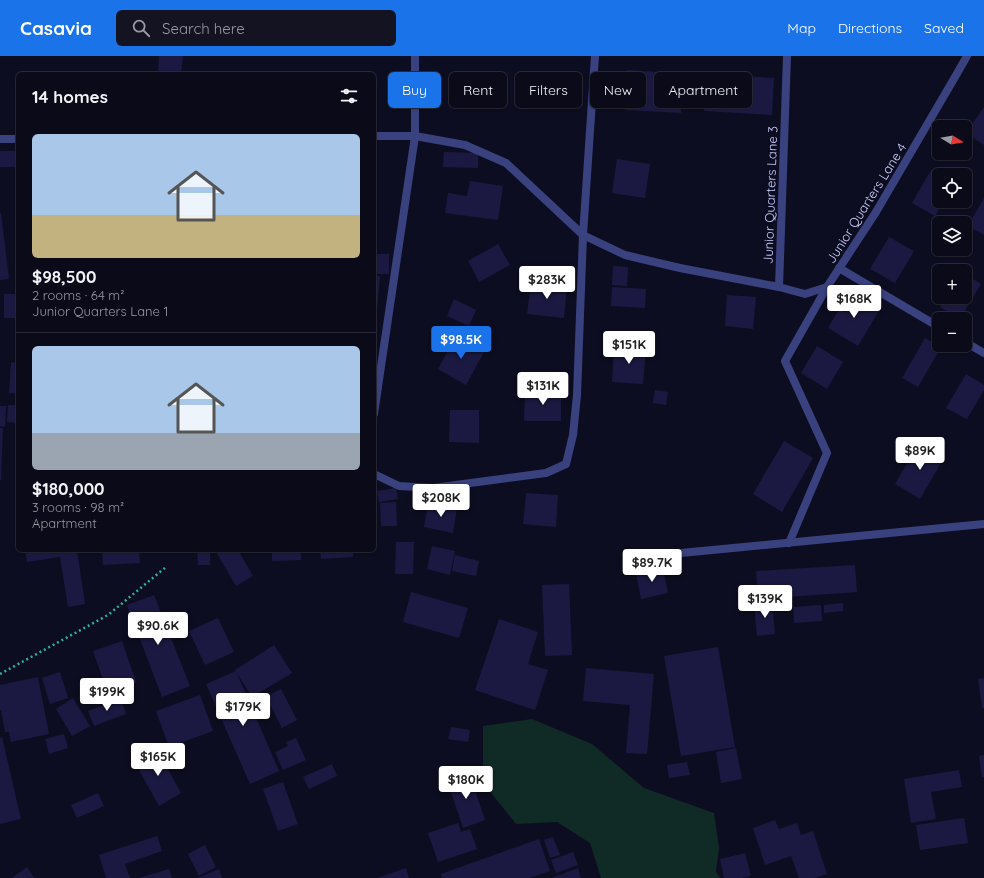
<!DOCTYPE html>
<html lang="en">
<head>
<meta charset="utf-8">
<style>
	:root { --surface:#0a0a19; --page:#131322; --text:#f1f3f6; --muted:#999aa2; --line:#2a2b38; --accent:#1a73e8 }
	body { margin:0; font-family:Quicksand,sans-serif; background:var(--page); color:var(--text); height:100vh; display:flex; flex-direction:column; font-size:15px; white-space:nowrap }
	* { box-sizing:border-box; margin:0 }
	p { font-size:13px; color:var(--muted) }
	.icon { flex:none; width:22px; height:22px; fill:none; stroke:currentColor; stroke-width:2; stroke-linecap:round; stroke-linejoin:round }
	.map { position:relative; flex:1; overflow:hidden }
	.side { position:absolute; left:16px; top:16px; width:360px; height:480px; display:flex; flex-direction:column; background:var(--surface); border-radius:6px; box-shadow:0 1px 3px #0004,0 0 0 1px var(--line) }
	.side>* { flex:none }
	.top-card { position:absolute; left:388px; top:16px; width:380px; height:36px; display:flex; gap:8px }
	.needle { width:26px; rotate:101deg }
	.controls { position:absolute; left:932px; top:64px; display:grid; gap:8px }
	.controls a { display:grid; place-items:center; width:40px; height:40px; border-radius:6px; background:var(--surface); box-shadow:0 1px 3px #0004,0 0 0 1px var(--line); font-size:20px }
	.price { position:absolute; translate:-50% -34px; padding:0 9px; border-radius:4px; background:#fff; color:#222; font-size:13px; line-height:26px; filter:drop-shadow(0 1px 2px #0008) }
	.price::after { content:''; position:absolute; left:50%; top:24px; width:12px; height:9px; margin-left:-6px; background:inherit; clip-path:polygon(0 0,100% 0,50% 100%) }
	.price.on { background:var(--accent); color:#fff }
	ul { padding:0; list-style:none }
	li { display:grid; align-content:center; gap:8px; height:212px; padding:0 16px }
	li+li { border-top:1px solid var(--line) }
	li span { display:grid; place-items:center; height:124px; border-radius:6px; color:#555 }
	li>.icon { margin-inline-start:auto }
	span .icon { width:72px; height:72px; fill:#fffc; stroke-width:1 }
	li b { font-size:17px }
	h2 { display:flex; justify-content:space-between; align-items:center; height:48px; padding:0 16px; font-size:17px }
	.chip { padding:0 14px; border-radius:6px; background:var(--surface); box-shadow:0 1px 3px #0004,0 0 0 1px var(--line); font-size:14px; line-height:36px }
	.chip.on { background:var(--accent); color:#fff }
	header { display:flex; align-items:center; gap:24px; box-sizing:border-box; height:56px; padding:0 20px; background:var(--accent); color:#fff }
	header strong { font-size:19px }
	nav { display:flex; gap:22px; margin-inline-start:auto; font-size:14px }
	.search { width:280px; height:36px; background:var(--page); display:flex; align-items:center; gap:10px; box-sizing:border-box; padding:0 14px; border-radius:6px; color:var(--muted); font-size:15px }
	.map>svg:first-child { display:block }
	.green { fill:#102a25 }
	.building { fill:#1b1941 }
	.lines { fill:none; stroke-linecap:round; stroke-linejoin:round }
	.path { stroke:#2fb193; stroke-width:2.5; stroke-dasharray:2 3; stroke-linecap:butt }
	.service { stroke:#39427f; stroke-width:8 }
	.minor { stroke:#39427f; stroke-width:8 }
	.labels { text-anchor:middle; stroke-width:3.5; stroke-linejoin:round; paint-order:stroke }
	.street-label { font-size:13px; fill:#cdd0fe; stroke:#0d0d21 }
</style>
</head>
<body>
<header>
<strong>Casavia</strong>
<div class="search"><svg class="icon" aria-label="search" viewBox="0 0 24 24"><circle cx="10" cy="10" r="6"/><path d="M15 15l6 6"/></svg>Search here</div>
<nav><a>Map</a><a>Directions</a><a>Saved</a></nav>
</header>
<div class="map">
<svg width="984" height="822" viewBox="0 0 984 822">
	<rect width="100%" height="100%" fill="#0d0d21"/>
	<path class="green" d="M532,663L592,688L644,732L714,757L719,792L716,815L720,822H601L590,787L557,766L516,768L483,727V670Z"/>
	<path class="building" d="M159,0H183L181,18H158Z
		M627,14L659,16L657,40L682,41L681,57L625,54Z
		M743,20L774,22L772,59L704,55L705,39L742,41Z
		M984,51V89L966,77Z
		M0,95H18V111H0Z
		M444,96L478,97V112L443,111Z
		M617,103L650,108L645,142L612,137Z
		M931,114L939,119V145H944L935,160L912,147Z
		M470,125L503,130L498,164L445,157L448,137L467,140Z
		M984,142V179L968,170Z
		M0,157H1L9,223L0,224Z
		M889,181L914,195L895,227L870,213Z
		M498,188L510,209L479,226L468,205Z
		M374,198H389V218H374Z
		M613,210L628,211L627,230L612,229Z
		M965,218L981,228L960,263L940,251L945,241H965Z
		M374,220H380L377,256H374Z
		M531,227L567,230L564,262L527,258Z
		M612,231L646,233L645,252L611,250Z
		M849,236L880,253L858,290L828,272Z
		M4,238H18V262H4Z
		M727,239L756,241L753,273L725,270Z
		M454,243L476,254L469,270L447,260Z
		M456,280L484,296L466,329L438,313Z
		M925,282L941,291L918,331L902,322Z
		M614,290L646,292L643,328L612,326Z
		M817,290L843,306L827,333L801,317Z
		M11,306L18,307V337H9Z
		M966,318L984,329V334L967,363L946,352Z
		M525,334L561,335V365H524Z
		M655,334L668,336L666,349L653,347Z
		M8,349H18V367L7,366Z
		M0,350H6L5,371L0,370Z
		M450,354H479V387L449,386Z
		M0,372H3L1,424H0Z
		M784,385L813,402L782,456L753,438Z
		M919,387L944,402L920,443L895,428Z
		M396,432L398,443L379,446L377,435Z
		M526,437L558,439L556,471L523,468Z
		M396,446L397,470H381L380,447Z
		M428,447L457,452L453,477L424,471Z
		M396,486H414L413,518H395Z
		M432,490L455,495L450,519L427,513Z
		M25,494H77L85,548L68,551L60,501L27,506Z
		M102,494H139L140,507L103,509Z
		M197,494H210V509H198Z
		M215,494H238L253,520L236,530Z
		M272,494H301V504L272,505Z
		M320,494H353V501L321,503Z
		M455,499L479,505L476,520L452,515Z
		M855,509L857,536L758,543L756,515Z
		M663,512L668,537L641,543L636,517Z
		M569,528L572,599L545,600L542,529Z
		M411,536L468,552L459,582L403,566Z
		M154,539L190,630L162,641L127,549Z
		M772,546L775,578L757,580L754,549Z
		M843,547V555L824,557V549Z
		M821,549L822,565L794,567L793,551Z
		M218,562L234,596L205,609L189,575Z
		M499,563L538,576L528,608L548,614L535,654L475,634Z
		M122,585L136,626L116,633L112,623L104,626L93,595Z
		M274,589L292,617L252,641L235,614Z
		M718,591L735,691L681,700L664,600Z
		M586,612L654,618L647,698L626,697L630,649L583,645Z
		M236,615L279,715L250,728L206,628Z
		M60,616L68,642L50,648L42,622Z
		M38,621L49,678L11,686L9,676H5L1,654H0V629Z
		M984,622V652H982L978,623Z
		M281,633L297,664L282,672L266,641Z
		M200,639L213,675L169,691L156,655Z
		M73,642L90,670L72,680L56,653Z
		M121,643L126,658L94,670L88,655Z
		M451,671L470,674L468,686L448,683Z
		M64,678L68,692L49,698L45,683Z
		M2,681L21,763L0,768V682Z
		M296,682L306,704L283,714L275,696L288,690L286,686Z
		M156,692L181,737L159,750L134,705Z
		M736,692L742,723L721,727L716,696Z
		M984,699V721H982L979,700Z
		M687,706L690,719L669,722L667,709Z
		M332,708L337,720L309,733L303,721Z
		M959,714L962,731L931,736L936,763L911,767L904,723Z
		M469,717L485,764L463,772L447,724Z
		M283,726L298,768L278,775L263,733Z
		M98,737L104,750L77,762L71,749Z
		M964,762L968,787L920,794L916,769Z
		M775,764L779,773L797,767L801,779L813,775L827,818L815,822H799L791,800L765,809L753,772Z
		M458,767L461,776L470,773L477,793L438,806L428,777Z
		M157,780L162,795L125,808L130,822H106L99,799Z
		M553,781L560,799L550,802L544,784Z
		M539,783L550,815L529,822H442L441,818Z
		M205,789L216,811L199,820L188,798Z
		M573,796L578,809L556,817L551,804Z
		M745,797L751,820L742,822H724L720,803Z
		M27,811L34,822H12Z
		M406,812L409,822H377Z
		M578,812L581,822H551Z
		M169,813L172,822H139Z
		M219,813L222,822H197L200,821Z"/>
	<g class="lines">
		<path class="path" d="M0,618L108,559L166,511"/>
		<path class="service" d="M839,212L939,271
			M965,286L984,297
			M789,487L827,397L785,305L827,231
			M681,497L984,468"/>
		<path class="minor" d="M374,80H415L465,89L506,107L583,179L625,199L680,212L779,231L805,238L827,231L876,156L955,21L967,0
			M0,83H18
			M779,231L787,0
			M374,358L415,80V0
			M374,418L399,430L433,432L546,417L566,408L573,379L577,339L583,179L595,0"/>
	</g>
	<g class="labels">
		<g class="street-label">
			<text transform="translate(770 139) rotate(-88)" y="5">Junior Quarters Lane 3</text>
			<text transform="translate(866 147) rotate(-58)" y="5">Junior Quarters Lane 4</text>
		</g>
	</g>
</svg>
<div class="controls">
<a><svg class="needle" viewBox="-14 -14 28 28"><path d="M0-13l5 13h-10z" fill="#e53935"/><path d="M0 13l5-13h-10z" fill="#999aa2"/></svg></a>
<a><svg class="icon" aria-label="locate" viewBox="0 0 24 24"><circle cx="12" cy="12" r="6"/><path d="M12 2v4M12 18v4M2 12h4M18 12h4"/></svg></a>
<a><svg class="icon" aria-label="layers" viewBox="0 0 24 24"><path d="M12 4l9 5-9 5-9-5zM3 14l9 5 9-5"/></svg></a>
<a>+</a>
<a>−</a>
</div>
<b class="price" style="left:547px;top:244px">$283K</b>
<b class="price" style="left:854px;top:263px">$168K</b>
<b class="price on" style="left:461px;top:304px">$98.5K</b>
<b class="price" style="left:629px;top:309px">$151K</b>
<b class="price" style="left:543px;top:350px">$131K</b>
<b class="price" style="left:920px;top:415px">$89K</b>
<b class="price" style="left:441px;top:462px">$208K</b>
<b class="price" style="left:652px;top:527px">$89.7K</b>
<b class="price" style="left:765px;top:563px">$139K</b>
<b class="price" style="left:158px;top:590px">$90.6K</b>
<b class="price" style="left:107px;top:656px">$199K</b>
<b class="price" style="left:243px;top:671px">$179K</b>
<b class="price" style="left:158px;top:721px">$165K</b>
<b class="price" style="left:466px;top:744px">$180K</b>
<div class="top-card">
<a class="chip on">Buy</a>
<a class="chip">Rent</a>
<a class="chip">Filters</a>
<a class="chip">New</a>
<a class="chip">Apartment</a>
</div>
<section class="side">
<h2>14 homes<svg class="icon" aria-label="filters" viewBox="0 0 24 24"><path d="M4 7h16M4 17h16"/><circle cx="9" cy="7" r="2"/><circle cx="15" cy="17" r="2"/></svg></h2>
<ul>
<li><span style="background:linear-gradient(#a9c7e8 65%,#c2b280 0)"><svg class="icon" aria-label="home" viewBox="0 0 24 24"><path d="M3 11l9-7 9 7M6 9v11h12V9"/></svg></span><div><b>$98,500</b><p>2 rooms · 64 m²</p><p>Junior Quarters Lane 1</p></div></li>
<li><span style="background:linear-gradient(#a9c7e8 70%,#9aa5b1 0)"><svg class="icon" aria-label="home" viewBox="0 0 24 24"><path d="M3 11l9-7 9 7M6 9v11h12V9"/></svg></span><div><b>$180,000</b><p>3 rooms · 98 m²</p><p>Apartment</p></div></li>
</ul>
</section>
</div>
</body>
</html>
